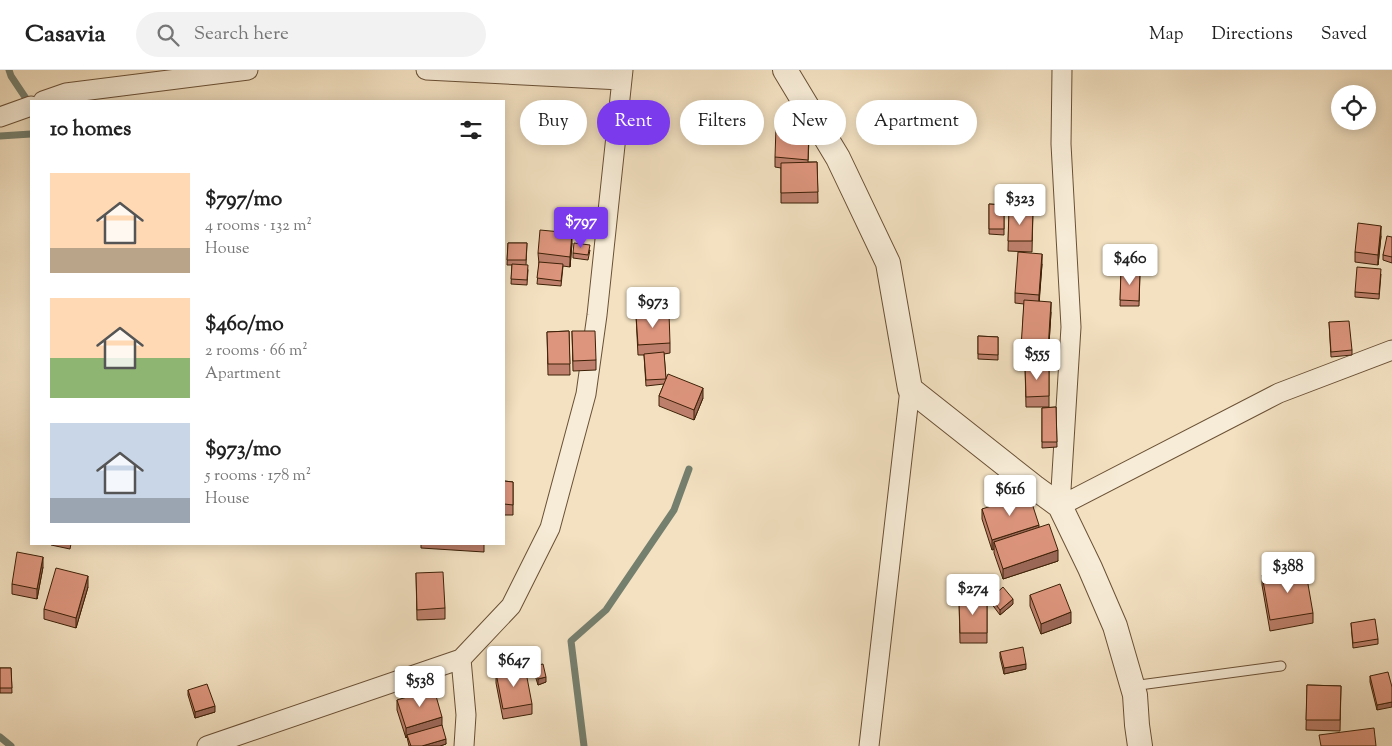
<!DOCTYPE html>
<html lang="en">
<head>
<meta charset="utf-8">
<style>
	:root { --surface:#fff; --page:#f2f2f2; --text:#222; --muted:#767676; --line:#e0e0e0; --accent:#7c3aed }
	body { margin:0; font-family:"Sorts Mill Goudy",serif; background:var(--page); color:var(--text); height:100vh; display:flex; flex-direction:column; font-size:19px; white-space:nowrap }
	* { box-sizing:border-box; margin:0 }
	p { font-size:16px; color:var(--muted) }
	.icon { flex:none; width:28px; height:28px; fill:none; stroke:currentColor; stroke-width:2; stroke-linecap:round; stroke-linejoin:round }
	.map { position:relative; flex:1; overflow:hidden }
	.drawer { position:absolute; left:30px; top:30px; width:475px; height:445px; display:flex; flex-direction:column; background:var(--surface); border-radius:0px; box-shadow:0 2px 12px #0003 }
	.drawer>* { flex:none }
	.top-card { position:absolute; left:520px; top:30px; width:475px; height:45px; display:flex; gap:10px }
	.buttons { position:absolute; left:1331px; top:15px; display:grid; gap:10px }
	.buttons a { display:grid; place-items:center; width:45px; height:45px; border-radius:50%; background:var(--surface); box-shadow:0 2px 12px #0003; font-size:25px }
	.price { position:absolute; translate:-50% -42px; padding:0 11px; border-radius:5px; background:#fff; color:#222; font-size:16px; line-height:32px; filter:drop-shadow(0 1px 2px #0008) }
	.price::after { content:''; position:absolute; left:50%; top:30px; width:15px; height:11px; margin-left:-8px; background:inherit; clip-path:polygon(0 0,100% 0,50% 100%) }
	.price.selected { background:var(--accent); color:#fff }
	ul { padding:0; list-style:none }
	li { display:flex; align-items:center; gap:15px; height:125px; padding:0 20px }
	li span { display:grid; place-items:center; flex:none; width:140px; height:100px; border-radius:0px; color:#555 }
	li>.icon { margin-inline-start:auto }
	span .icon { width:60px; height:60px; fill:#fffc; stroke-width:1 }
	li b { font-size:21px }
	h2 { display:flex; justify-content:space-between; align-items:center; height:60px; padding:0 20px; font-size:21px }
	.tag { padding:0 18px; border-radius:22px; background:var(--surface); box-shadow:0 2px 12px #0003; font-size:18px; line-height:45px }
	.tag.selected { background:var(--accent); color:#fff }
	header { display:flex; align-items:center; gap:30px; box-sizing:border-box; height:70px; padding:0 25px; background:var(--surface); border-bottom:1px solid var(--line) }
	header strong { font-size:24px }
	nav { display:flex; gap:28px; margin-inline-start:auto; font-size:18px }
	.search { width:350px; height:45px; background:var(--page); display:flex; align-items:center; gap:12px; box-sizing:border-box; padding:0 18px; border-radius:28px; color:var(--muted); font-size:19px }
	.map>svg:first-child { display:block }
	.lines { fill:none; stroke-linecap:round; stroke-linejoin:round }
	.stream { stroke:#757f6e; stroke-width:7 }
	.service-casing { stroke:#6a5035; stroke-width:11 }
	.minor-casing { stroke:#6a5035; stroke-width:21 }
	.tertiary-casing { stroke:#6a5035; stroke-width:26 }
	.service { stroke:#f7ecd7; stroke-width:9 }
	.minor { stroke:#f7ecd7; stroke-width:19 }
	.tertiary { stroke:#f7ecd7; stroke-width:24 }
	.wall { fill:#be806c; stroke:#3d2006 }
	.shaded-wall { fill:#9b6858; stroke:#3d2006 }
	.building { fill:#dd957d; stroke:#3d2006 }
</style>
</head>
<body>
<header>
<strong>Casavia</strong>
<div class="search"><svg class="icon" aria-label="search" viewBox="0 0 24 24"><circle cx="10" cy="10" r="6"/><path d="M15 15l6 6"/></svg>Search here</div>
<nav><a>Map</a><a>Directions</a><a>Saved</a></nav>
</header>
<div class="map">
<svg width="1392" height="676" viewBox="0 0 1392 676">
	<rect width="100%" height="100%" fill="#f3e1c1"/>
	<filter id="stains"><feTurbulence type="fractalNoise" baseFrequency=".004" numOctaves="4"/><feColorMatrix values="0 0 0 0 .2 0 0 0 0 .09 0 0 0 0 .02 0 0 0 .5 -.17"/></filter>
	<radialGradient id="worn" r=".72"><stop offset=".6" stop-color="#630" stop-opacity="0"/><stop offset="1" stop-color="#630" stop-opacity=".3"/></radialGradient>
	<g class="lines">
		<path class="stream" d="M9,0L11,6L29,33
			M0,66L31,64
			M0,667L11,676
			M584,676L571,571L606,540L674,440L689,399"/>
		<defs>
			<path id="service" d="M1132,616L1281,596"/>
			<path id="minor" d="M426,0L621,10
				M43,31L66,23L248,0
				M0,47L31,36
				M1060,436L1071,257L1061,74L1062,0
				M1060,436L1279,323L1392,280
				M461,589L466,645L464,676
				M207,676L461,589L511,536L550,458L586,324L597,245L623,0
				M869,676L910,319"/>
			<path id="tertiary" d="M785,0L838,88L888,193L910,319L1034,417L1060,436L1090,498L1115,556L1135,625L1137,655L1140,676"/>
		</defs>
		<use href="#service" class="service-casing"/>
		<use href="#minor" class="minor-casing"/>
		<use href="#tertiary" class="tertiary-casing"/>
		<use href="#service" class="service"/>
		<use href="#minor" class="minor"/>
		<use href="#tertiary" class="tertiary"/>
	</g>
	<path class="wall" d="M809,69L808,92H817L818,133H781V98L775,97V87Z
		M989,134L1004,135V165L989,164Z
		M1009,140H1033L1032,182L1008,181Z
		M1381,166L1378,195L1355,192V182Z
		M1392,167V193L1383,190V185Z
		M508,173H527L526,195L528,200L527,215L511,214L512,195H507Z
		M572,173L570,197L563,196L561,216L537,214L539,194L538,183Z
		M590,180L588,190L573,188V183Z
		M1042,194L1039,231L1051,242L1048,290L1021,288L1024,234L1015,233V223Z
		M1121,201L1140,202L1139,236H1120Z
		M1381,204L1379,229L1355,227V222Z
		M636,245L670,273V283L664,284L666,309L703,328L694,350L659,336V326L664,314L646,316L644,285H638Z
		M1329,252L1352,280V285L1331,287Z
		M569,261L570,305H548L547,262Z
		M572,261L596,290V300L573,301Z
		M978,266L998,267V290L978,289Z
		M1025,295H1049V337H1026Z
		M1056,337L1057,377L1042,378V338Z
		M504,411L513,412V445H504Z
		M982,439L1039,457L1058,491L1003,509L994,483V479L992,480L982,449Z
		M51,474H71L70,479L51,475Z
		M421,474H484V482L421,478Z
		M43,497L37,529L12,524V514Z
		M416,503L445,538V549L417,550Z
		M1262,505L1313,543V553L1270,561L1262,515Z
		M88,517L76,558L44,549V539Z
		M1030,525L1071,553L1041,564L1030,536Z
		M991,528L1013,534L1000,545L991,533Z
		M987,529V573H960L959,530Z
		M1351,553L1378,569V574L1353,578Z
		M1000,582L1026,599L1004,604L1000,587Z
		M534,596L546,612L538,615L534,602Z
		M0,598H11L12,623H0Z
		M496,603L532,634V644L503,649L496,613Z
		M1370,606L1392,617L1377,640L1370,612Z
		M1307,615L1341,616L1340,661L1306,660Z
		M188,620L215,642L195,648L188,625Z
		M397,630L442,657L446,674L440,676H409L407,667L406,668L397,640Z"/>
	<path class="shaded-wall" d="M1381,156V166L1378,195V185Z
		M572,163V173L570,197V187Z
		M1042,184V194L1039,235V225Z
		M1051,232V242L1048,290V280Z
		M703,318V328L694,350V340Z
		M1039,455V465L994,472V479L992,480V470Z
		M1058,480V491L1003,509V499Z
		M43,487V497L37,529V519Z
		M88,506V517L76,558V548Z
		M1013,529V534L1000,545V540Z
		M1071,542V553L1041,564V554Z
		M1026,594V599L1004,604V598Z
		M546,607V612L538,615V609Z
		M1392,632V637L1377,640V635Z
		M215,636V642L195,648V642Z
		M442,647V657L407,665V667L406,668V658Z
		M446,669V674L440,676H422Z"/>
	<path class="building" d="M776,57L809,59L808,90L775,87Z
		M817,92L818,122L781,123V93Z
		M989,134L1004,135V159H989Z
		M1009,140H1033L1032,171H1008Z
		M1358,153L1381,156L1378,185L1355,182Z
		M540,160L572,163L570,187L538,183Z
		M1387,166L1392,167V187L1383,185Z
		M508,173H527L526,190H507Z
		M574,173L590,175L588,185L573,183Z
		M1018,182L1042,184L1039,225L1015,223Z
		M539,192L563,194L561,211L537,208Z
		M512,194L528,195L527,210L511,209Z
		M1357,197L1381,199L1379,224L1355,222Z
		M1121,201L1140,202L1139,231L1120,230Z
		M1024,230L1051,232L1048,280L1021,278Z
		M669,243L670,273L638,275L636,245Z
		M1349,251L1352,280L1331,282L1329,252Z
		M569,261L570,294H548L547,262Z
		M572,261H595L596,290L573,291Z
		M978,266L998,267V285L978,284Z
		M664,282L666,309L646,310L644,284Z
		M1025,295H1049V326L1026,327Z
		M668,304L703,318L694,340L659,326Z
		M1056,337L1057,372H1042V338Z
		M504,411L513,412V435L504,434Z
		M1029,424L1039,455L992,470L982,439Z
		M1049,454L1058,480L1003,499L994,472Z
		M17,482L43,487L37,519L12,514Z
		M1305,497L1313,543L1270,550L1262,505Z
		M56,498L88,506L76,548L44,539Z
		M443,502L445,538L417,540L416,503Z
		M1060,514L1071,542L1041,554L1030,525Z
		M1003,517L1013,529L1000,540L991,528Z
		M987,529V563H960L959,530Z
		M1375,549L1378,569L1353,573L1351,553Z
		M1023,577L1026,594L1004,598L1000,582Z
		M543,594L546,607L538,609L534,596Z
		M525,597L532,634L503,639L496,603Z
		M0,598H11L12,618H0Z
		M1388,602L1392,617V632L1377,635L1370,606Z
		M207,614L215,636L195,642L188,620Z
		M1307,615L1341,616L1340,650H1306Z
		M434,619L442,647L406,658L397,630Z
		M442,655L446,669L422,676H411L407,665Z
		M1374,658L1376,676H1321L1319,665Z"/>
	<rect width="100%" height="100%" filter="url(#stains)"/>
	<rect width="100%" height="100%" fill="url(#worn)"/>
</svg>
<div class="buttons">
<a><svg class="icon" aria-label="locate" viewBox="0 0 24 24"><circle cx="12" cy="12" r="6"/><path d="M12 2v4M12 18v4M2 12h4M18 12h4"/></svg></a>
</div>
<b class="price" style="left:1020px;top:156px">$323</b>
<b class="price selected" style="left:581px;top:179px">$797</b>
<b class="price" style="left:1130px;top:216px">$460</b>
<b class="price" style="left:653px;top:259px">$973</b>
<b class="price" style="left:1037px;top:311px">$555</b>
<b class="price" style="left:1010px;top:447px">$616</b>
<b class="price" style="left:1288px;top:524px">$388</b>
<b class="price" style="left:973px;top:546px">$274</b>
<b class="price" style="left:514px;top:618px">$647</b>
<b class="price" style="left:420px;top:638px">$538</b>
<div class="top-card">
<a class="tag">Buy</a>
<a class="tag selected">Rent</a>
<a class="tag">Filters</a>
<a class="tag">New</a>
<a class="tag">Apartment</a>
</div>
<section class="drawer">
<h2>10 homes<svg class="icon" aria-label="filters" viewBox="0 0 24 24"><path d="M4 7h16M4 17h16"/><circle cx="9" cy="7" r="2"/><circle cx="15" cy="17" r="2"/></svg></h2>
<ul>
<li><span style="background:linear-gradient(#ffd9b3 75%,#b9a48a 0)"><svg class="icon" aria-label="home" viewBox="0 0 24 24"><path d="M3 11l9-7 9 7M6 9v11h12V9"/></svg></span><div><b>$797/mo</b><p>4 rooms · 132 m²</p><p>House</p></div></li>
<li><span style="background:linear-gradient(#ffd9b3 60%,#8fb573 0)"><svg class="icon" aria-label="home" viewBox="0 0 24 24"><path d="M3 11l9-7 9 7M6 9v11h12V9"/></svg></span><div><b>$460/mo</b><p>2 rooms · 66 m²</p><p>Apartment</p></div></li>
<li><span style="background:linear-gradient(#c9d6e8 75%,#9aa5b1 0)"><svg class="icon" aria-label="home" viewBox="0 0 24 24"><path d="M3 11l9-7 9 7M6 9v11h12V9"/></svg></span><div><b>$973/mo</b><p>5 rooms · 178 m²</p><p>House</p></div></li>
</ul>
</section>
</div>
</body>
</html>
